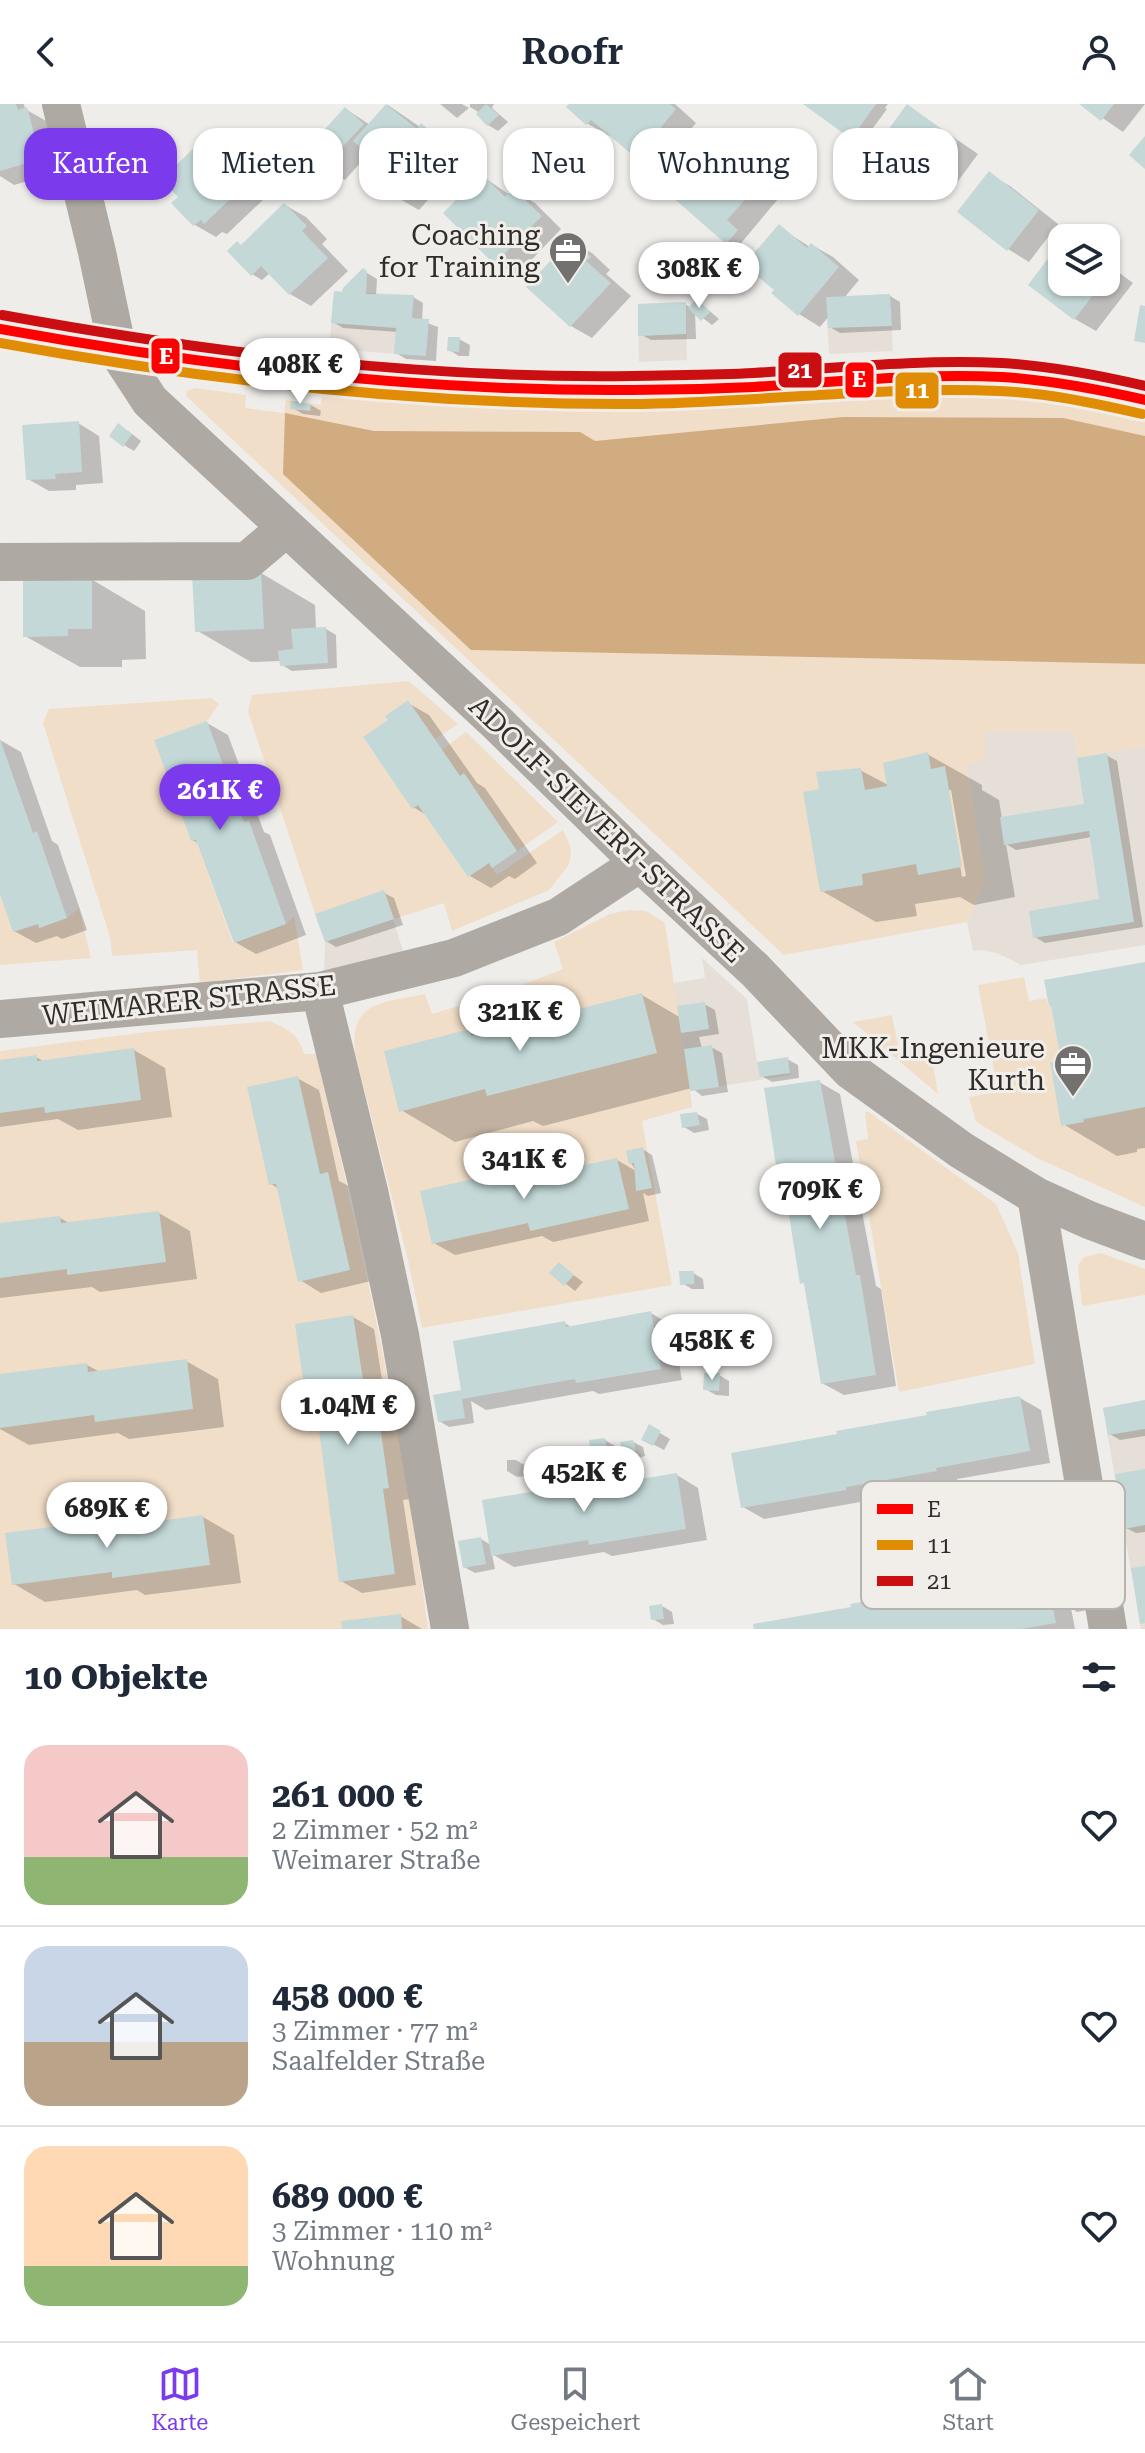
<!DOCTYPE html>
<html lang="de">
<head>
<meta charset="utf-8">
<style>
	:root { --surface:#fff; --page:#f6f6f7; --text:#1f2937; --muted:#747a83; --line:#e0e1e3; --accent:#7c3aed }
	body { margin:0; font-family:"Roboto Serif",serif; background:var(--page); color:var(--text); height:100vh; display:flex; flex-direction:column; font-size:30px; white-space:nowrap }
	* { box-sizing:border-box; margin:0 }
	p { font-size:26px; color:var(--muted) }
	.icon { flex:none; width:44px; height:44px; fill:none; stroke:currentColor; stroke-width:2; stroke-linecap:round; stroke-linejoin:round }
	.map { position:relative; height:1525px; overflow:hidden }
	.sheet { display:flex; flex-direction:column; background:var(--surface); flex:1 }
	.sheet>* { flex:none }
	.banner { position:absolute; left:24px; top:24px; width:1098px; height:72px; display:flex; gap:16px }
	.tools { position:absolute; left:1048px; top:120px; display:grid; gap:16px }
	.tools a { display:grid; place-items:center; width:72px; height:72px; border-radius:16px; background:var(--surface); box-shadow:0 2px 6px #0004; font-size:40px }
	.price { position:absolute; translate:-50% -68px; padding:0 18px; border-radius:28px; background:#fff; color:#222; font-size:26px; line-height:52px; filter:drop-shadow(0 2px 4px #0008) }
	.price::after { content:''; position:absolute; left:50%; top:48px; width:24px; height:18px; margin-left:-12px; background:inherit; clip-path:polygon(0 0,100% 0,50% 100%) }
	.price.current { background:var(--accent); color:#fff }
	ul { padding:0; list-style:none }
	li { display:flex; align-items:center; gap:24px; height:200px; padding:0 24px }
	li+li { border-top:2px solid var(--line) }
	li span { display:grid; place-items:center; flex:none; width:224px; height:160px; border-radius:24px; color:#555 }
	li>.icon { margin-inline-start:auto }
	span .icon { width:96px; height:96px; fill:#fffc; stroke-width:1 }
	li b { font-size:34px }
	h2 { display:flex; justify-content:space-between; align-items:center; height:96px; padding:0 24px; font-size:34px }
	.tag { padding:0 28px; border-radius:24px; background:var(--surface); box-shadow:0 2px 6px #0004; font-size:28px; line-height:72px }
	.tag.current { background:var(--accent); color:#fff }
	header { display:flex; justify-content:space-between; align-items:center; height:104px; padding:0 24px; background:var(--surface); font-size:36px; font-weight:600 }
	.tabs { display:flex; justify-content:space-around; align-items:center; height:112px; border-top:2px solid var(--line); background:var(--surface); font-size:22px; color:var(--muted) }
	.tabs a { display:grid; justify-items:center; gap:4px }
	.tabs .current { color:var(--accent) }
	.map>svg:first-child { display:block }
	.built { fill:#e5dfd8 }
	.green { fill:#f1dec8 }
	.water { fill:#d2ac81 }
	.shadow { fill:#0003; fill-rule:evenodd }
	.building { fill:#c3d8d7 }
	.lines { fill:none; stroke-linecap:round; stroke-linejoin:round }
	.street { stroke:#afa9a3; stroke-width:38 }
	.bus-1-casing { stroke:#f1ede8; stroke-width:16 }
	.bus-2-casing { stroke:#f1ede8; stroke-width:16 }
	.bus-3-casing { stroke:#f1ede8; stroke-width:16 }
	.bus-1 { stroke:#f00; stroke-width:10 }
	.bus-2 { stroke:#e08c04; stroke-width:10 }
	.bus-3 { stroke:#cb0e11; stroke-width:10 }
	.labels { text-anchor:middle; stroke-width:6; stroke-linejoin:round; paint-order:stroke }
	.poi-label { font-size:28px; fill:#302e2d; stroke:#f1ede8; text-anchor:end }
	.street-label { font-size:28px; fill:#302e2d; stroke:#f1ede8 }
	.key { fill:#f1ede8; stroke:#b7b4b0; stroke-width:2 }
	.key-label { font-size:22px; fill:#302e2d }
	.line-badge { stroke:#f1ede8; stroke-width:3 }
	.badge-label { font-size:22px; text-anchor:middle; font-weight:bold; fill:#fff }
</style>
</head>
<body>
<header><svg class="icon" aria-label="back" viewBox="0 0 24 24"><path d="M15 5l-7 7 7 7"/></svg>Roofr<svg class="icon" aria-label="person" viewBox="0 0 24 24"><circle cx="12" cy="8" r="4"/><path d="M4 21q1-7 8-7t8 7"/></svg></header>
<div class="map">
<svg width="1145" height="1525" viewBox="0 0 1145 1525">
	<rect width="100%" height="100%" fill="#efedea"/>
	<path class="built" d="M334,187L414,191L412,214L429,215L426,252L329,245Z
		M890,190L893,247L829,250L826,193Z
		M686,198L687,256L639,258L638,200Z
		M985,628H1074L1077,653L1145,642V841L1021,861L997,849L982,846L973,847L967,818L985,776L966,660Z
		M384,786L404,850L349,863L324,866L325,838L315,810Z
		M702,854L747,895L757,958L788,953L791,971L690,987L673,879L705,874Z
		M1145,1296V1525H1141L1103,1304Z"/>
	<path class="green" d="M196,284L246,291L245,304L284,309L286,296L321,301L322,289H957L1044,295L1145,315V642L1077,654L1074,628H986L985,656L966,661L985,776L967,818L784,851L186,292L187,287Z
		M409,577L458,620L435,635L408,596L385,612L388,616L363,634L412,704L418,701L468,773L489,759L497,771L563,726L570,741L571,752L568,762L549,786L452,827L444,799L394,815L384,787L315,810L248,607L252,591Z
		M211,594L219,600L207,617L154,636L191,737L196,736L233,839L286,820L294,812L303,866L200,879L197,846L112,852L110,833L43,619L49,605Z
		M466,628L558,718L517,747L464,670L460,672L442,646Z
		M0,791L13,828L38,820L40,824L67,814L79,804L91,854L0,861Z
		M629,806L646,807L665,819L690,987L692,1003L642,1017L672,1181L422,1224L408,1156L355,949C349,896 384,899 425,890L432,910L504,888L563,865L554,838L610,810Z
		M1024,873L1029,897L1047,894L1048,902H1051L1061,956L1050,958L1061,1021L1145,1003V1103L1037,1054L976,1018L969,993L998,988L978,881Z
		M892,911L900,951L930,945L938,990L853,918Z
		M270,917C287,925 299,930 304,950H316C362,1141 403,1329 428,1525H0V947L155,927Z
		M865,1008H869L996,1100L1018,1149L1035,1260L899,1288L856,1037L868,1035Z
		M1101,1149L1145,1165V1191L1082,1202L1078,1161L1084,1153Z"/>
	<path class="water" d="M285,309L374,327L580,328L595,337L843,313L1063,314L1145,332V560L471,546L283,370Z"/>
	<path class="shadow" d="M0,0H24L25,5L48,18L62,67L14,81L0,72Z
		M440,0H462L469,4L457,14Z
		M470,0H494L492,4L508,18L498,27L488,21L480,9L470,3Z
		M571,0H675L696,19L658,64L637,52L610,30L609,32L588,20L569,3Z
		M807,0H888L885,4L887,5L862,39Z
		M1082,0H1145L1123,28Z
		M388,1L420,23L442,34L465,54L419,106L398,94L385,63L369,49L345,76L324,64L306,48L346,5L370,21Z
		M908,2L978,50L950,88L880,40Z
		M201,40L222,52L264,95L227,130L222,128L216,133L195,121L181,93Z
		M700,46L732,67L735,63L756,75L778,95L737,144L727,138Z
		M989,70L1010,82L1058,120L1029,158L1008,145Z
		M482,72L510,91L514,87L535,99L561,125L517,171L496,158Z
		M285,101L306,113L327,135L322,140L348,167L311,202L290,190L270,169L262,176L252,170L242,142Z
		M779,123L810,143L812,141L833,153L859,176L844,194L890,192L900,198L901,226L840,229L830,223L829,212L820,223L799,210Z
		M571,137L592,149L610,166L606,170L631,192L592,234L571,222L529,183Z
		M1062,139V178H1106V159L1133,179L1096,227L1075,215L1031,181Z
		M364,167L377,175L376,192L413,193L423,199L422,217L438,223L436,257L406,255L396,249L398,228L343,224L333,218L344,190Z
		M694,177L710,188L703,194L688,184Z
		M698,197L719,215L712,221L695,208L696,235L651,236L640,230L685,200L691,204Z
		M459,235L470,241L469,252H459L449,246Z
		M311,301L321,307L320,312L303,310L293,304Z
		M78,319L99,332L103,379L76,381V386L49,387L28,375Z
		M128,327L141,337L134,347L124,341Z
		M261,469L315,501L316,526L326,525L336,531L337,564L292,567L282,561L281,557L251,558L196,526Z
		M91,475L145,507L146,555L122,556V563H80L25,532Z
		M408,599L429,611L477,679L485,684L537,759L515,775L509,772L491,784L470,772L428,712L413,703L391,617Z
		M207,619L228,631L264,728L270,731L306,831L256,850L235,838L200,740L192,736Z
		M0,636L21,648L52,737L58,741L87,826L62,835L57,832L36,839L14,827L0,785Z
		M927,650L982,681V686L999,696L1002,715L1087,701L1106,651L1117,657L1143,823L1045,839L1035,833L1102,797L1092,733L1016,746L1006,740L1015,793L974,801L960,793L915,800L917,812L876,818L822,787L821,687L860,666L890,682ZM947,686H951L966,772L962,773Z
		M384,789L394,794L403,821L336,843L326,837Z
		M1145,860V1044L1137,1045V1048L1117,1052L1063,1020Z
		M642,891L681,914L704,900L715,906L719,930L699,933L702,944L711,943L722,949L728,988L702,992L692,984L543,1022L533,1017L455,1038L401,1006L469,927L479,933Z
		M134,946L165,964L172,1013L78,1026L58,1015L0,1023V958L36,953L45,958Z
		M787,955L798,961L799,974L772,978L762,972Z
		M297,974L319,986L339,1077L349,1082L371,1177L321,1189L300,1176L279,1085L271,1080Z
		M819,978L840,990L876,1182L881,1185L896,1282L844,1291L822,1279L787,1083L781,1080Z
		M697,1010L707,1015L709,1026L694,1029L684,1023Z
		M642,1045L652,1051L661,1089L648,1092L643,1089L649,1117L553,1138L542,1132L455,1151L434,1139L516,1068L529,1075L617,1056L636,1067L631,1059Z
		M159,1109L190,1127L197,1175L100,1188L92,1183L0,1194V1121L60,1114L71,1120Z
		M559,1160L583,1178L575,1187L552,1169Z
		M693,1169L703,1175L704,1185H692L682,1179Z
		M651,1209L672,1222L682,1276L599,1290L593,1287L486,1306L471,1297L474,1319L449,1323L439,1317L460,1289L565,1219L572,1224Z
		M353,1213L374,1225L386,1301L397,1308L410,1395L403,1396L416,1481L362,1489L341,1477L319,1308L309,1302Z
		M714,1234L724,1239V1250H713L702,1244Z
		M186,1257L218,1275L224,1323L129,1335L118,1329L29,1341L0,1325V1272L87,1261L100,1268Z
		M719,1271L729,1277V1292L716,1291L705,1285Z
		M1020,1294L1041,1306L1050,1359L957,1375V1378L866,1395V1397L764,1415L743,1403L839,1332Z
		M1145,1298V1332L1120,1336L1110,1330Z
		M650,1323L670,1335L664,1346L643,1335Z
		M605,1336L615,1342L618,1356L604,1358L594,1353Z
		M633,1338L643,1343L645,1352L635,1355L625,1349Z
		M548,1351L559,1357V1365L543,1366L533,1360Z
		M507,1356H516L526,1362V1372L517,1373L507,1367Z
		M1145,1367V1428L1136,1429L1126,1424Z
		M677,1371L698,1384L707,1436L612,1452L604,1448L514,1463L492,1450L495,1465L475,1469L464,1463L481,1435L491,1441L578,1382L585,1386Z
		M203,1413L234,1431L241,1479L145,1491L137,1486L45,1498L14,1480L104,1419L115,1425Z
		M1045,1465L1066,1477L1067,1483L1074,1482L1084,1488L1088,1506L1077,1508L1071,1504L1075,1525H756Z
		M662,1502L672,1508L674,1520L663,1521L653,1515Z
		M400,1512L422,1525H344Z"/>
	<path class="building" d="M0,0H16L18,6L27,3L41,55L0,67Z
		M386,0L417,25L421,19L445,41L397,96L373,74L382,63L353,37Z
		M486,0L499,11L487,22L476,10Z
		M569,0H670L676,5L636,54L591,16L586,21L566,3Z
		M803,0H876L851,35Z
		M907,0L958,37L928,77L877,41Z
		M1079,0H1114L1101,17Z
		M345,3L364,20L322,65L304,48Z
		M1145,32V65L1129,51Z
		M201,37L244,82L204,120L201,116L193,122L171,99L178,93L161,76Z
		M700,43L728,68L734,61L758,81L727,116L738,126L726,140L663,85Z
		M989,67L1039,106L1007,147L957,108Z
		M482,70L505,93L513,84L542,112L494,160L443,109Z
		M284,99L307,122L302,127L328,154L289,191L261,162L251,172L227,147L237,137L241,141Z
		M779,120L807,144L811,139L839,163L798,212L771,189L774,186L744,161Z
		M571,135L591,153L586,157L611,179L570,223L526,183Z
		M1062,136V178H1103L1074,216L1028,181Z
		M363,164L367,167L366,190L414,191L412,214L429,215L426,252L394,250L396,224L331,219L334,187L342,188L343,184Z
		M890,190L892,222L828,224L826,193Z
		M697,194L710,208L701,217L688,204Z
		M686,198V230L638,232V200Z
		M1140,201L1145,202V239L1134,237Z
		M448,233H460L459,248L447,247Z
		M291,297L311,300L310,307L290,305Z
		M79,317L82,368L55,370L56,375L26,376L22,321Z
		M118,319L132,330L123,343L109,332Z
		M261,467L264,525L195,528L192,470Z
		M92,473V525H68V532L23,533V474Z
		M326,523L328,559L280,562L278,547L293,545L291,525Z
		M408,596L460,672L464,669L517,747L492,764L489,759L468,773L418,701L412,705L363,633L388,616L385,612Z
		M207,617L244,718L249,717L286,820L234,839L196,736L191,737L154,636Z
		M0,635L33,729L37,727L67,814L39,824L38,820L13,828L0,791Z
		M928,648L931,665L945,662L962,763L918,771L916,760L862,770L863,781L820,788L803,688L819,685L816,668L861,664L865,686L887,682L883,659Z
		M1107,649L1134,818L1033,834L1029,807L1099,795L1089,727L1004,741L1000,713L1084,700L1077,654Z
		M384,786L394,815L325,838L315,810Z
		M1145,858V1003L1083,1015L1084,1018L1061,1022L1050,958L1061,956L1051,902H1049L1044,876Z
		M642,889L657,949L487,992L485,985L399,1008L384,947L470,925L471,932Z
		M705,898L709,925L681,929L677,902Z
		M712,941L719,983L690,987L684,945Z
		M134,944L141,996L45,1009L44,1003L0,1009V956L37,951V957Z
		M788,953L790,969L760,973L757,958Z
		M298,972L320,1070L328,1068L350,1166L298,1178L276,1080L269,1081L247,983Z
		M820,976L856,1171H860L876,1271L821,1280L804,1179L800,1180L784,1080L779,1081L764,984Z
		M697,1008L700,1021L682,1024L680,1010Z
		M643,1043L652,1084L636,1087L634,1059L629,1060L626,1047Z
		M617,1054L629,1105L530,1127L528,1119L432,1140L420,1087L516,1065L519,1075Z
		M159,1107L166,1158L67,1171V1165L0,1174V1119L60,1112L61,1119Z
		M559,1158L574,1171L564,1182L549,1169Z
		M679,1167H694V1180L680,1181Z
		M651,1207L661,1265L576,1279L575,1275L462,1295L465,1314L438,1318L433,1291L461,1286L453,1237L565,1217L566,1223Z
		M353,1211L366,1295L376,1294L389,1384L383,1385L395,1470L339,1478L316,1302L307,1304L295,1220Z
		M714,1231L715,1246H700V1232Z
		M187,1255L193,1305L95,1318L94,1311L0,1324V1270L87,1259L88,1268Z
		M704,1269H720L719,1287L703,1286Z
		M1020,1292L1030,1347L936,1364L937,1367L846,1383V1386L741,1404L731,1349L837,1330L836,1327L927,1311L926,1308Z
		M1145,1296V1325L1108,1331L1103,1304Z
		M649,1320L661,1327L653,1342L641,1336Z
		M605,1334L608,1351L592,1354L589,1336Z
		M633,1336L636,1347L623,1350L620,1338Z
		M549,1349L550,1360L531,1362L530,1351Z
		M1145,1365V1421L1124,1425L1115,1370Z
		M677,1369L686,1425L589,1441L588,1436L491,1452L482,1396L578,1380L579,1385Z
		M203,1411L210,1461L112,1474V1468L12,1481L5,1429L105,1416L106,1424Z
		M481,1433L486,1460L463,1464L458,1437Z
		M1145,1462V1519L1140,1520L1131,1464Z
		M1045,1463L1056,1519L1021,1525H754L753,1520L851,1503L850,1500L948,1482V1480Z
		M662,1500L664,1515L651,1516L649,1502Z
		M401,1510L402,1525H342L341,1517Z"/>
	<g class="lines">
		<path class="street" d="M61,0L97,148L118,248L150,297L493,615L640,759L755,866L850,966L961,1046L1036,1092L1089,1116L1145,1137
			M0,225C208,265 420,288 632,286C672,285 713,285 753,283C848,277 943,266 1038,276C1074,279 1110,288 1145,296
			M0,458L247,457L285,425
			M320,887L369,1087L400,1231L450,1525
			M0,915L320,887L454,854L558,813L640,759
			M1036,1092L1108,1525"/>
		<defs>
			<path id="bus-1" d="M0,225C209,263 420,288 632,286C673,286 713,285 754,283C836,278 919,269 1002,273C1050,276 1097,285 1145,296"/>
			<path id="bus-2" d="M0,239C209,277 418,301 631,300C753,299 876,282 999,287C1048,289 1094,299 1142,310"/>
			<path id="bus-3" d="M2,211C211,249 421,275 633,272C674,271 714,271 754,269C837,264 919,255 1002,259C1051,262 1098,271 1145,282"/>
		</defs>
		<use href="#bus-1" class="bus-1-casing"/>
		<use href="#bus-2" class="bus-2-casing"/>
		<use href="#bus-3" class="bus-3-casing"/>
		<use href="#bus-1" class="bus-1"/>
		<use href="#bus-2" class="bus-2"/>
		<use href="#bus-3" class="bus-3"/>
	</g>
	<defs>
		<symbol id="office-pin" viewBox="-11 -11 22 30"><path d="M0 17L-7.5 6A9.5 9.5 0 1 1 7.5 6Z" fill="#73716f" stroke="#f1ede8"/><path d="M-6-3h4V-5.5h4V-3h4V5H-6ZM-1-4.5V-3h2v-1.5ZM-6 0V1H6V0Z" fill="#fff"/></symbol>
	</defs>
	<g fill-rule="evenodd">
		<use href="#office-pin" x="546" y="125" width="44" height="60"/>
		<use href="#office-pin" x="1051" y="938" width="44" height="60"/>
	</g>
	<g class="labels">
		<g class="poi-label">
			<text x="540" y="141">Coaching<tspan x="540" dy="32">for Training</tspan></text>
			<text x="1045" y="954">MKK-Ingenieure<tspan x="1045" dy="32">Kurth</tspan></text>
		</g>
		<g class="street-label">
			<text transform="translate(607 725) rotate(44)" y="10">ADOLF-SIEVERT-STRASSE</text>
			<text transform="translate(189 896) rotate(-6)" y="10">WEIMARER STRASSE</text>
		</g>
	</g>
	<rect x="861" y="1377" width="264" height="128" rx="12" class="key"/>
	<rect x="877" y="1400" width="36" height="10" fill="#f00"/>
	<rect x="877" y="1436" width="36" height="10" fill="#e08c04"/>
	<rect x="877" y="1472" width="36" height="10" fill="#cb0e11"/>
	<g class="key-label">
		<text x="927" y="1413">E</text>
		<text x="927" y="1449">11</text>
		<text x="927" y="1485">21</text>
	</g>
	<g class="line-badge">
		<rect x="150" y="233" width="31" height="38" rx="8" fill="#f00"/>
		<rect x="777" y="247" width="46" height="38" rx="8" fill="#cb0e11"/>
		<rect x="844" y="257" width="31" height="38" rx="8" fill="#f00"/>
		<rect x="894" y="267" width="46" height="39" rx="8" fill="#e08c04"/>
	</g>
	<g class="badge-label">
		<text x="166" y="260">E</text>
		<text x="800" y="274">21</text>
		<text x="859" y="283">E</text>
		<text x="917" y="294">11</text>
	</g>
</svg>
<div class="tools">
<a><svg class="icon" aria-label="layers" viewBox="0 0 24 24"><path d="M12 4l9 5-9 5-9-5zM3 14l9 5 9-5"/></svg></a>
</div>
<b class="price" style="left:699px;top:206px">308K €</b>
<b class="price" style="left:300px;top:302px">408K €</b>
<b class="price current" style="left:220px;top:728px">261K €</b>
<b class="price" style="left:520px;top:949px">321K €</b>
<b class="price" style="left:524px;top:1097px">341K €</b>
<b class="price" style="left:820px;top:1127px">709K €</b>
<b class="price" style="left:712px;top:1278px">458K €</b>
<b class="price" style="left:348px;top:1343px">1.04M €</b>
<b class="price" style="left:584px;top:1410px">452K €</b>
<b class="price" style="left:107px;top:1446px">689K €</b>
<div class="banner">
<a class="tag current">Kaufen</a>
<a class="tag">Mieten</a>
<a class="tag">Filter</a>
<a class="tag">Neu</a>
<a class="tag">Wohnung</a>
<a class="tag">Haus</a>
</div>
</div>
<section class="sheet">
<h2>10 Objekte<svg class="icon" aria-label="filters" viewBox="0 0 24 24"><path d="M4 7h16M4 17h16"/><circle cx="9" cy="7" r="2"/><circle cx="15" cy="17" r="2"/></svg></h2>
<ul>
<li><span style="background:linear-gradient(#f6c9c9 70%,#8fb573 0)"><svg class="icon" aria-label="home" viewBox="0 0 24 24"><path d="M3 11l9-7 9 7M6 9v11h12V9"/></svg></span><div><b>261 000 €</b><p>2 Zimmer · 52 m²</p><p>Weimarer Straße</p></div><svg class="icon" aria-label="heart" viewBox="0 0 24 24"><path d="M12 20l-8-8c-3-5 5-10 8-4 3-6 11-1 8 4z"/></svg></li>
<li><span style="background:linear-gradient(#c9d6e8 60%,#b9a48a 0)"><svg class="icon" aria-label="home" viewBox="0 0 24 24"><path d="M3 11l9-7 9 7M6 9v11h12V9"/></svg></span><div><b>458 000 €</b><p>3 Zimmer · 77 m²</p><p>Saalfelder Straße</p></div><svg class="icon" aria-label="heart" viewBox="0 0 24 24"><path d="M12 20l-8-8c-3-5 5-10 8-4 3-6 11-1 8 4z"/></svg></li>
<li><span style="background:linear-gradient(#ffd9b3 75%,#8fb573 0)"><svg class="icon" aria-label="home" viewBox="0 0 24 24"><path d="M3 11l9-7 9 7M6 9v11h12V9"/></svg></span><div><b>689 000 €</b><p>3 Zimmer · 110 m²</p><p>Wohnung</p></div><svg class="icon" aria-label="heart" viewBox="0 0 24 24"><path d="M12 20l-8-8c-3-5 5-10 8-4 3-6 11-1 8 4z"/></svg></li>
</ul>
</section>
<nav class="tabs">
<a class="current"><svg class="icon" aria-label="map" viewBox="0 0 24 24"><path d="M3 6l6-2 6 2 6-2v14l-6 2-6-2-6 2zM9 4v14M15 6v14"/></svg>Karte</a>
<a><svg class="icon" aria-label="saved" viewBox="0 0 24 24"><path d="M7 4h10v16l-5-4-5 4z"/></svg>Gespeichert</a>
<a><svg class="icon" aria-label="home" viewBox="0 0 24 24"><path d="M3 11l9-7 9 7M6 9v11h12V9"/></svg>Start</a>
</nav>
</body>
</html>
